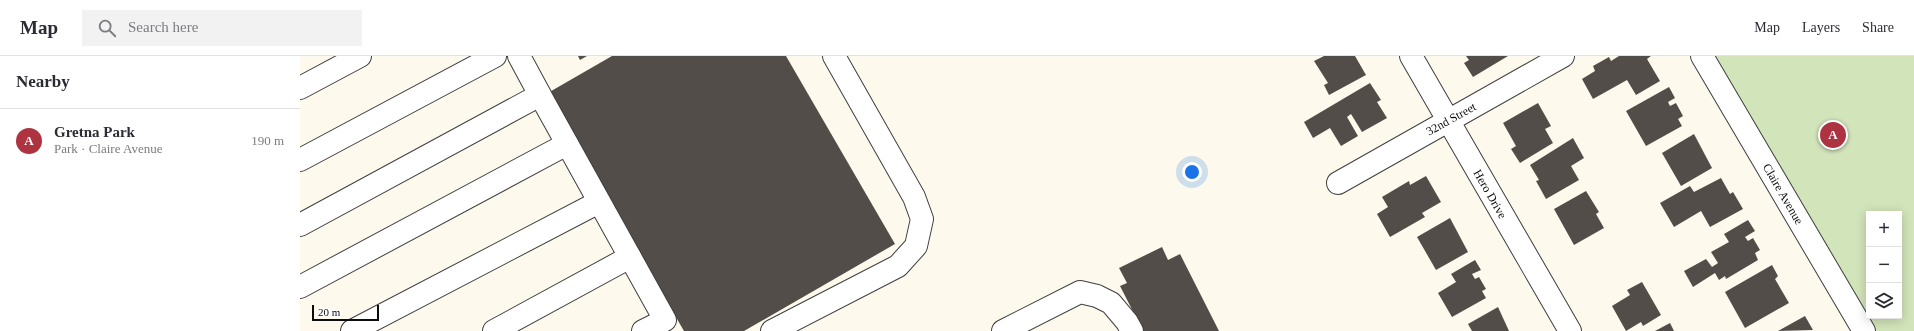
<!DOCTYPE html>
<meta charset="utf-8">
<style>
body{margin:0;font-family:Georgia,serif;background:#f2f2f3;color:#2b2b33}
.controls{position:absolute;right:12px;bottom:12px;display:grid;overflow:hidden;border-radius:0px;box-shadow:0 2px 10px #0003}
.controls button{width:36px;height:36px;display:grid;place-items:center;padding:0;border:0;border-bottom:1px solid #e1e1e2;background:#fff;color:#2b2b33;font:20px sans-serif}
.scale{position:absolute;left:12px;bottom:10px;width:67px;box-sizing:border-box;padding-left:4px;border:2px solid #0c0c0c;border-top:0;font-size:11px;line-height:14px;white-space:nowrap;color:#0c0c0c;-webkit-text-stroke:3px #fff;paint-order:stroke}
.you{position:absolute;left:892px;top:116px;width:14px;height:14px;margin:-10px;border:3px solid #fff;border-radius:50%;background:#1a73e8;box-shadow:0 0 0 6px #1a73e833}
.badge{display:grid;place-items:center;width:26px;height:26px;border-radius:50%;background:#ad3340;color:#fff;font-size:13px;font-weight:700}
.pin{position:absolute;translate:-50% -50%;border:2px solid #fff;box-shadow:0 1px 4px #0006}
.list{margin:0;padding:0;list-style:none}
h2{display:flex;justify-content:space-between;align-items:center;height:52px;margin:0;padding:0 16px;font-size:17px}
h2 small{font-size:13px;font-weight:400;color:#7c7c81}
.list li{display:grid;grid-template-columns:26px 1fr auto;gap:12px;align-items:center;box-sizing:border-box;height:64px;padding:0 16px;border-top:1px solid #e1e1e2}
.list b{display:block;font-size:15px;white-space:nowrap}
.list p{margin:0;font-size:13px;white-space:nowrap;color:#7c7c81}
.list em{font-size:13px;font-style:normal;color:#7c7c81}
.icon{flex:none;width:22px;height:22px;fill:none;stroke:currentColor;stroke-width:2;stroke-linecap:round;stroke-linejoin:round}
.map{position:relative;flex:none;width:1614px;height:275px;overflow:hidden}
header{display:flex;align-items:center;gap:24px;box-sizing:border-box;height:56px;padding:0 20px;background:#fff;border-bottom:1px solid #e1e1e2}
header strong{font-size:19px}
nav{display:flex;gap:22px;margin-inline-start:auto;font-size:14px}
.search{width:280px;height:36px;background:#f2f2f3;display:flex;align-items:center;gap:10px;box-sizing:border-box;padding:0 14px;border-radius:0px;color:#7c7c81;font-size:15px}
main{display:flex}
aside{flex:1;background:#fff}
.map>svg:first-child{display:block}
.green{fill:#d2e4ba;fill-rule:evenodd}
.building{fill:#534d4a}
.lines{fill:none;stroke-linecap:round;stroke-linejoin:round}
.minor-casing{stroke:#3f3f3f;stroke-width:24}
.minor{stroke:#fff;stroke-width:22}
.labels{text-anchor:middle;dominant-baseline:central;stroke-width:4;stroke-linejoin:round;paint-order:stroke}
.street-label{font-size:12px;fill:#0c0c0c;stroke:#fff}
</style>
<header>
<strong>Map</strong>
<div class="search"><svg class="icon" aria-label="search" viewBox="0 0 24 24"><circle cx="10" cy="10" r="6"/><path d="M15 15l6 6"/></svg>Search here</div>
<nav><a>Map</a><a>Layers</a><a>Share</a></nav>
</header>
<main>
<aside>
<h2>Nearby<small></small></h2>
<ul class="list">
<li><span class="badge">A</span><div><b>Gretna Park</b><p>Park · Claire Avenue</p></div><em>190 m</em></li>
</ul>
</aside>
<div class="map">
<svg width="1614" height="275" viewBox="0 0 1614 275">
<rect width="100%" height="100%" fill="#fdf9ed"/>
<path class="green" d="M1406 0H1614V275H1567ZM1569 158H1599V260H1569Z"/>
<g class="building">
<path d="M278 0H287L280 4Z"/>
<path d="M312 0H486L595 188 444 275H384L246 38Z"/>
<path d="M1024 0H1055L1066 19 1029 39 1024 29 1028 27 1014 5Z"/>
<path d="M1166 0H1208L1173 21 1164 7 1169 4Z"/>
<path d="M1319 0H1351L1347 3 1360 25 1336 39 1327 24 1293 43 1282 23 1295 15 1293 10 1309 1 1311 5Z"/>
<path d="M1070 27 1081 44 1077 46 1087 62 1062 76 1051 58 1047 61 1058 80 1041 90 1030 72 1013 82 1004 66Z"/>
<path d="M1369 31 1375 42 1368 46 1370 50 1376 47 1383 60 1378 63 1382 70 1346 90 1326 55Z"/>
<path d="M1238 47 1251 70 1245 73 1253 87 1220 107 1211 93 1216 90 1203 67Z"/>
<path d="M1394 78 1412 112 1381 130 1362 97Z"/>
<path d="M1273 82 1284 102 1271 110 1279 124 1246 143 1236 125 1239 124 1230 109Z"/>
<path d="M1126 120 1141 146 1122 157 1125 161 1090 181 1077 158 1088 151 1082 141 1109 125 1110 129Z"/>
<path d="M1421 122 1430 138 1433 136 1443 153 1410 171 1401 155 1374 171 1360 147 1390 130 1394 136Z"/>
<path d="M1286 135 1299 156 1296 158 1304 172 1274 189 1254 153Z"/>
<path d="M1150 162 1168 196 1136 214 1117 181Z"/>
<path d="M1448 164 1455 175 1445 181 1448 185 1453 182 1460 194 1455 197 1458 204 1426 223 1425 220 1419 224 1415 217 1393 231 1384 215 1406 203 1412 211 1418 207 1411 196 1429 186 1424 178Z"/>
<path d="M862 191 868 204 880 198 919 275H843L820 230 827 227 819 212Z"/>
<path d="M1175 204 1181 214 1172 218 1175 223 1179 221 1186 233 1182 235 1186 242 1152 261 1138 237 1156 226 1151 218Z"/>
<path d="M1472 209 1478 220 1475 223 1489 247 1445 272 1425 236Z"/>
<path d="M1342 226 1361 259 1343 270 1341 266 1326 275 1312 250 1330 239 1327 234Z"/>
<path d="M1198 251 1209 275H1172L1168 268Z"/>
<path d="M1505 260 1513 274 1478 275Z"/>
<path d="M1370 267 1374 275H1355Z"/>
</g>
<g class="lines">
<g class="minor-casing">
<g id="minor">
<path d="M1111 0 1270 275"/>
<path d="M1402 0 1564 275"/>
<path d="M0 32 60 0"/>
<path d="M240 39 365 264 343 275"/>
<path d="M0 104 195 0"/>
<path d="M1038 127 1263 0"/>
<path d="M0 169 240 39 219 0"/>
<path d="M0 231 267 88"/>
<path d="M52 275 299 146"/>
<path d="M194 275 330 201"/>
<path d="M472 275 598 210 616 190 622 163 614 141 534 0"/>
<path d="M703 275 780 236 797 240 811 247 827 266 832 275"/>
</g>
</g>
<use href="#minor" class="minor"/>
</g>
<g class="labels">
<g class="street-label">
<text transform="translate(1151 63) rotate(-29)">32nd Street</text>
<text transform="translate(1190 138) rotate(60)">Hero Drive</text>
<text transform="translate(1483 138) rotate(60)">Claire Avenue</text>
</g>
</g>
</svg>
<div class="controls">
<button>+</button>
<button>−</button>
<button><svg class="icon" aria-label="layers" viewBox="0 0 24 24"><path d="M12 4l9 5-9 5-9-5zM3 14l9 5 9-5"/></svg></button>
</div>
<div class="scale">20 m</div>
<div class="you"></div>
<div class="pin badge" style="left:1533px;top:79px">A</div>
</div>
</main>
